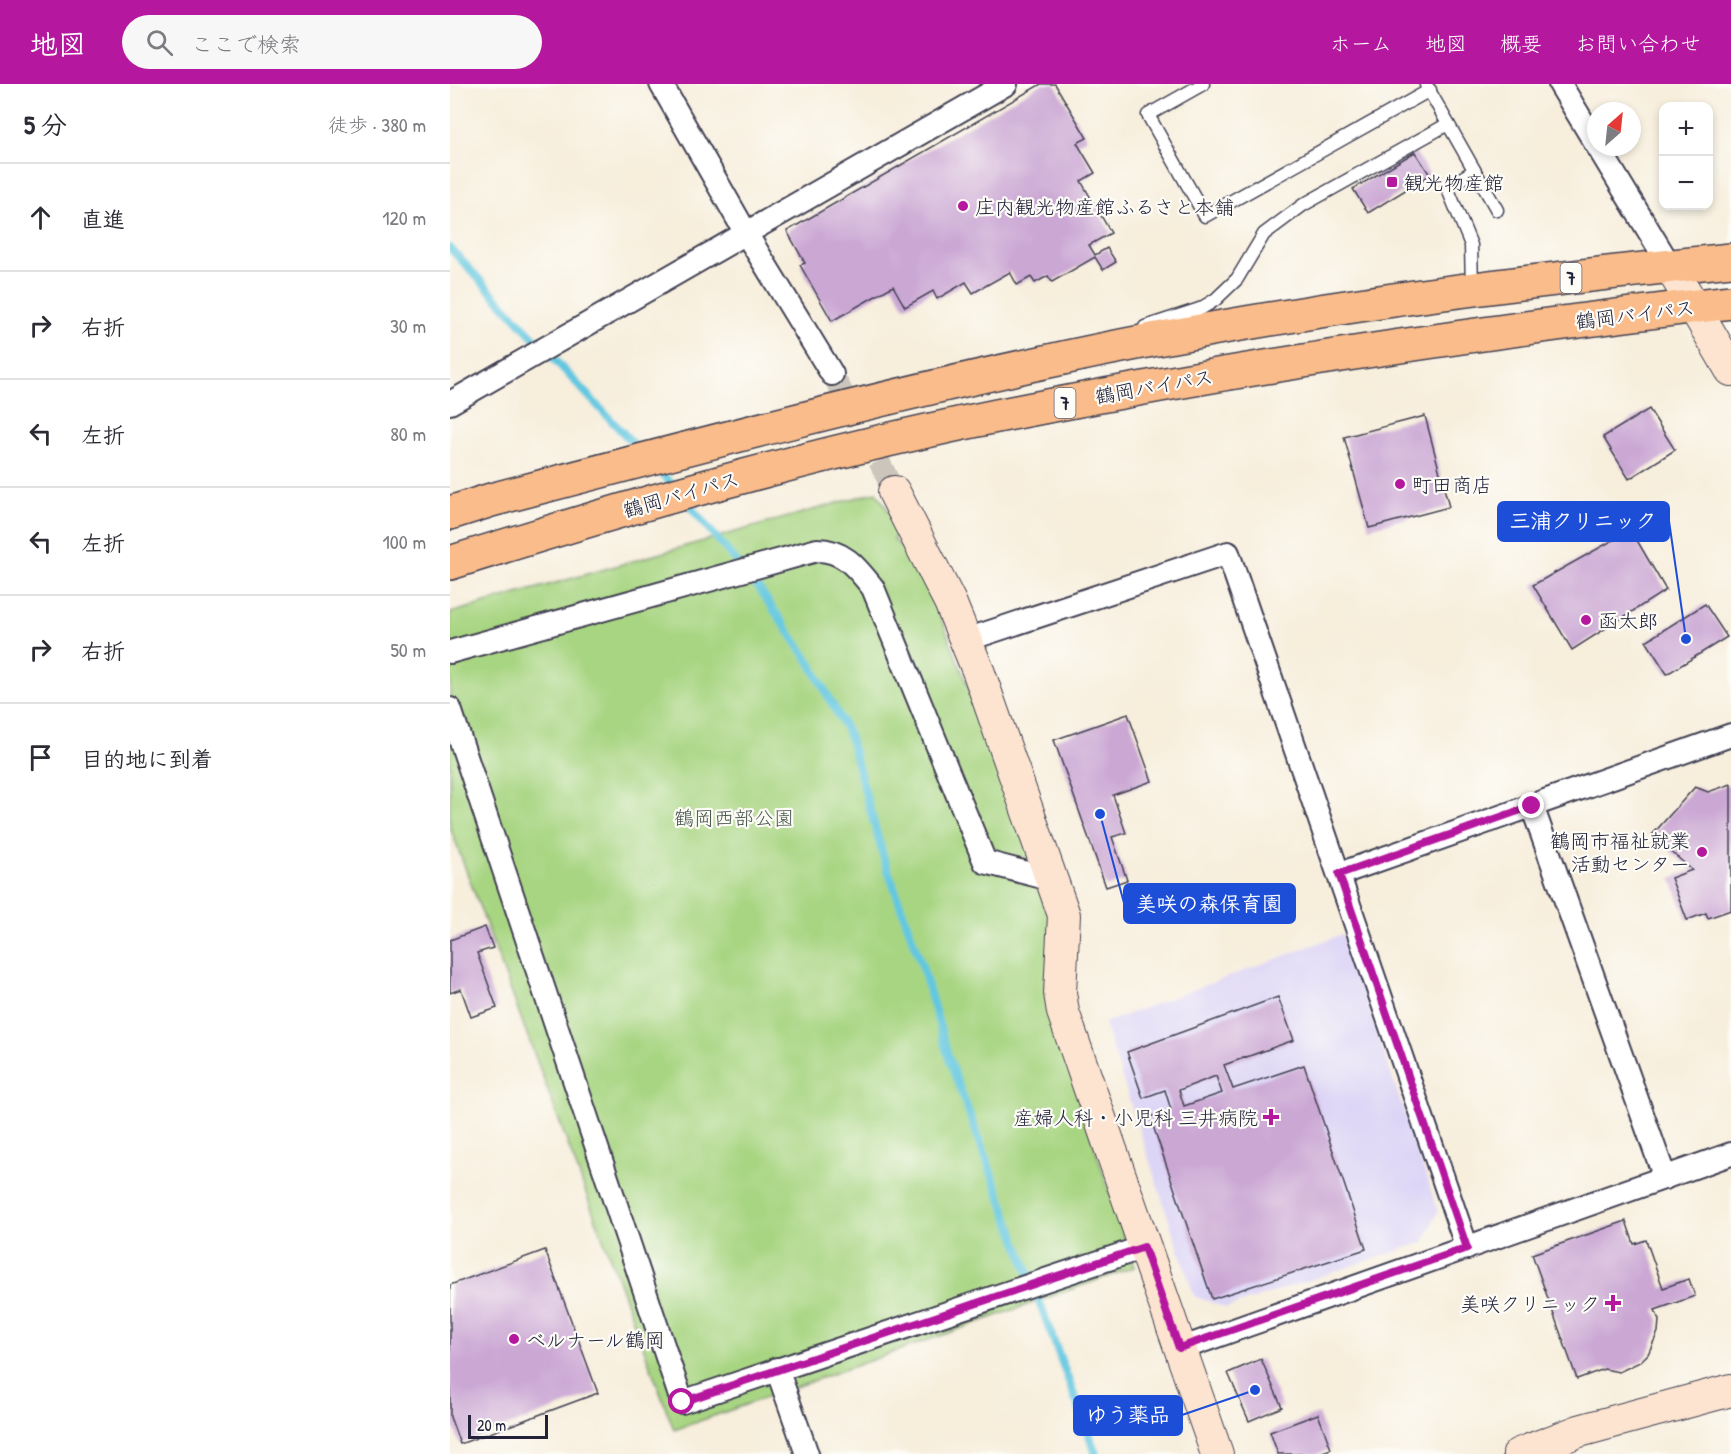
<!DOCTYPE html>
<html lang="ja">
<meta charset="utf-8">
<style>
body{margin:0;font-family:"Patrick Hand","Klee One",sans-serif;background:#f7f7f7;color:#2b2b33}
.controls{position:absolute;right:18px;top:18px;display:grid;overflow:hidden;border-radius:12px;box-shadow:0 3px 9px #0003}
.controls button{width:54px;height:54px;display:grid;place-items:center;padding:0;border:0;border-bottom:2px solid #e1e1e2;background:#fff;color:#2b2b33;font:30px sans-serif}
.compass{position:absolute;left:1137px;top:18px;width:54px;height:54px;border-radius:50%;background:#fff;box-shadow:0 3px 9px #0003;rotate:27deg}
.scale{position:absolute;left:18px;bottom:15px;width:80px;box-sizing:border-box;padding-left:6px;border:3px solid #22223b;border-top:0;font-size:16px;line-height:21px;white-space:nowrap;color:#22223b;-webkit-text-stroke:4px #fdfcf7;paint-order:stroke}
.stop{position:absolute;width:18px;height:18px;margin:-14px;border:4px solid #b5179e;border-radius:50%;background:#fff}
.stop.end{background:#b5179e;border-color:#fff;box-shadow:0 2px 6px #0008}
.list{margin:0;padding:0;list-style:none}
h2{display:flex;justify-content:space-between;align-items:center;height:78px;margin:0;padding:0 24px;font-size:26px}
h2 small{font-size:20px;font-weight:400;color:#7c7c81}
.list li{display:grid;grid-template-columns:39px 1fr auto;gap:18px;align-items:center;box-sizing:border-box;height:108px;padding:0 24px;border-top:2px solid #e1e1e2}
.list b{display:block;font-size:22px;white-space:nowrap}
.list em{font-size:20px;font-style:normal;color:#7c7c81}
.icon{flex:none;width:33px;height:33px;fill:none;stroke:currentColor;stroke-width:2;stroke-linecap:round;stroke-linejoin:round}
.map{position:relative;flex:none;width:1281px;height:1370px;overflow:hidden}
header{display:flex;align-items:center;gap:36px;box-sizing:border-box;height:84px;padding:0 30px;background:#b5179e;color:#fff}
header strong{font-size:28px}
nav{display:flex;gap:33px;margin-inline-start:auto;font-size:21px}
.search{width:420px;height:54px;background:#f7f7f7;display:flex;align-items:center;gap:15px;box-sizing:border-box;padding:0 21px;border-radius:33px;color:#7c7c81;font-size:22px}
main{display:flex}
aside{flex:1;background:#fff}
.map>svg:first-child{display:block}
.built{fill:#ddd5f6}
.green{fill:#a8d582;stroke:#657c5e;stroke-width:1.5}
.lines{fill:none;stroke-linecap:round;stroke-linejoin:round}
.stream{stroke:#62c7e0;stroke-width:8}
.building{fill:#cba7d4;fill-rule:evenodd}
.street-tunnel{stroke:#ccc5bc;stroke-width:22;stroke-dasharray:22 11;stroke-linecap:butt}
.lane-casing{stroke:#424153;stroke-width:15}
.street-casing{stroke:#424153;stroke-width:26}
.secondary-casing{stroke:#424153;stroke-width:34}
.highway-casing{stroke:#424153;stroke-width:36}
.lane{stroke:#fff;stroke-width:12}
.street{stroke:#fff;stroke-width:22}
.secondary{stroke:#fde4d0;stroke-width:32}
.highway{stroke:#f9bc8a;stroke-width:33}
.route{stroke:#b5179e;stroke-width:8}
.poi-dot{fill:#b5179e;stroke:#fdfcf7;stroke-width:2}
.labels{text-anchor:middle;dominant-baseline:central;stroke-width:4.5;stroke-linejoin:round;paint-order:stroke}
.shield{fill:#fdfcf7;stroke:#646373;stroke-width:1.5}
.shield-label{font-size:18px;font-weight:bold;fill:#22223b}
.poi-label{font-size:20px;fill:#22223b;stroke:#fdfcf7;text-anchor:start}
.street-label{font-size:20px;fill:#22223b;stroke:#fdfcf7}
.park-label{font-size:20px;fill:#4a5850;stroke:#fdfcf7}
.leader{fill:none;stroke:#1d4ed8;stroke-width:2}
.callout-dot{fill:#1d4ed8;stroke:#fdfcf7;stroke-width:2}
.callout{fill:#1d4ed8;stroke:#1d4ed8;stroke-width:2}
.callout-label{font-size:21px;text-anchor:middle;font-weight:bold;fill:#fff}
</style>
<header>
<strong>地図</strong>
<div class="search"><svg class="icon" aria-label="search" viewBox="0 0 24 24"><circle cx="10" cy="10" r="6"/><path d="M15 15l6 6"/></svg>ここで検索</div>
<nav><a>ホーム</a><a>地図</a><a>概要</a><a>お問い合わせ</a></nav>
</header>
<main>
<aside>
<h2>5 分<small>徒歩 · 380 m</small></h2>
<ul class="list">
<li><svg class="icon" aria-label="ahead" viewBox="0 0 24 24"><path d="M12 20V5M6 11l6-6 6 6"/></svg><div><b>直進</b></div><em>120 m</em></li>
<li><svg class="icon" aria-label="right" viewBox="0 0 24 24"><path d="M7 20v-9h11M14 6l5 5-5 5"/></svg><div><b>右折</b></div><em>30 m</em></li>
<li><svg class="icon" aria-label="left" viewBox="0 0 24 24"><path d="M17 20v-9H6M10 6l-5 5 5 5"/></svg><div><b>左折</b></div><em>80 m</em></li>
<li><svg class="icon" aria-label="left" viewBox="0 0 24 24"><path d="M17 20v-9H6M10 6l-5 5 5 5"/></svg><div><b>左折</b></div><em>100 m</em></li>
<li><svg class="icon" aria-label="right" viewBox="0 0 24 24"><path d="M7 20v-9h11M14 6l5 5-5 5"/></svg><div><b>右折</b></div><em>50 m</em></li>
<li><svg class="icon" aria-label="arrive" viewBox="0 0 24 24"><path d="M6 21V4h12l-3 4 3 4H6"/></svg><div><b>目的地に到着</b></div></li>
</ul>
</aside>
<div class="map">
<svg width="1281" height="1370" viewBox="0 0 1281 1370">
<rect width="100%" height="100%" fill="#fdfcf7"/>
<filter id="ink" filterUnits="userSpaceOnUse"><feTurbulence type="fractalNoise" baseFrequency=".0167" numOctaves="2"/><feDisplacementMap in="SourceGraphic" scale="12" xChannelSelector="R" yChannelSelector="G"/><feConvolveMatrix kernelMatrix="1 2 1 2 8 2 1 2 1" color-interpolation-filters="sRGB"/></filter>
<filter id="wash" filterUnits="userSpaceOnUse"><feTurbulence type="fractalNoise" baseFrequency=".008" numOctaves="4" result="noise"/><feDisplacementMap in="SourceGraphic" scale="24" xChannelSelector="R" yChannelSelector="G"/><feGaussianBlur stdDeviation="1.35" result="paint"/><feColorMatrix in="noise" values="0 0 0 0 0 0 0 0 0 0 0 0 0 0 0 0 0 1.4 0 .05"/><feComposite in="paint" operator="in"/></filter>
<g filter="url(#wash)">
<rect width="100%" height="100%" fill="#f7eedc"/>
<path class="built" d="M893 850 988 1127 974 1158 776 1224 744 1212 654 939Z"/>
<path class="green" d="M426 408 452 447 443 455 471 482 601 816V929L684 1183 224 1346 0 743V529Z"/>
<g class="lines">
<g class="stream">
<path d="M0 164 191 368"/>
<path d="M204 381 224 403"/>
<path d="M234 415 310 506 359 577 399 651 434 775 472 882 500 978 646 1370"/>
</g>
</g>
<g id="blocks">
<g class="building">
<path d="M591 0H605L637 54 627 59 645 89 631 97 661 149 639 161 645 171 657 164 666 178 653 186 645 173 602 198 598 192 585 199 581 193 567 201 560 188 523 209 516 198 487 215 483 207 455 223 443 202 382 237 350 181 355 179 337 147Z"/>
<path d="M965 68 980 91 918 129 903 105Z"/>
<path d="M1199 325 1225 366 1179 395 1153 353Z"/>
<path d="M975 332 999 423 919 444 894 353Z"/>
<path d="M1181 446 1216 506 1122 566 1083 501Z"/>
<path d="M1255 520 1277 553 1217 590 1196 557Z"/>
<path d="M678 630 702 697 663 711 676 749 662 753 677 796 656 803 604 656Z"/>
<path d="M1281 700V826L1258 834 1256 829 1237 836 1221 794 1242 786 1202 751 1245 703 1258 708Z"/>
<path d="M35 843 43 864 27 869 47 924 21 933 11 905 0 909V856Z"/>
<path d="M828 913 844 956 774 981 783 1005 854 981 916 1165 762 1215 700 1033 721 1026 715 1006 693 1014 677 968ZM766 992 772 1009 734 1022 729 1006Z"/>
<path d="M1176 1137 1184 1160 1196 1156 1213 1204 1239 1195 1245 1212 1205 1226 1209 1236 1208 1248 1198 1270 1190 1278 1169 1288 1154 1285 1127 1295 1082 1170Z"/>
<path d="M95 1166 148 1309 10 1360 0 1333V1201Z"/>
<path d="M811 1275 832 1323 799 1337 778 1289Z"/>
<path d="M868 1330 881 1365 867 1370H828L820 1348Z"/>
</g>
</g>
</g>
<g filter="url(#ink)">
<use href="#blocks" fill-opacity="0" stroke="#424153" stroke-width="1.5"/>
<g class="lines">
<path class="street-tunnel" d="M382 290 415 348 444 408"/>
<g class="lane-casing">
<g id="lane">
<path d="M753 0 698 31 755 132 980 6"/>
<path d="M976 1 1047 126"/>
<path d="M1022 203 1021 161 997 103 1024 87"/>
<path d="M695 243 750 225 765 216 787 195 814 150 853 121 998 40"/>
</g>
</g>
<g class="street-casing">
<g id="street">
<path d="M211 0 297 151 382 290"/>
<path d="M1110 0 1146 60"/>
<path d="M1148 63 1220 182"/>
<path d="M0 319 556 0"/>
<path d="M516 556 778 469 1017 1164"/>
<path d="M0 568 367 466C394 466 407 484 423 504L535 778 600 795"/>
<path d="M0 625 232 1318 694 1163"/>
<path d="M1082 722 1215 1094"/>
<path d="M889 790 1281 651"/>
<path d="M730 1265 1281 1070"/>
<path d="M327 1285 357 1370"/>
</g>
</g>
<g class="secondary-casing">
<g id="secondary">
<path d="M1220 182 1281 286"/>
<path d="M444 408 500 518 529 589 614 831 610 909 613 928 767 1370"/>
<path d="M1069 1370 1129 1347 1281 1306"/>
</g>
</g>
<g class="highway-casing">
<g id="highway">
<path d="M0 429 41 416C223 368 406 319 590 279 817 229 1050 199 1281 176"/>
<path d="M0 479C196 417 396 360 598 322 824 278 1052 245 1281 218"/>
</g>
</g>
<use href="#lane" class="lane"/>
<use href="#street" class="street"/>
<use href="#secondary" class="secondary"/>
<use href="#highway" class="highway"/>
</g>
</g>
<g class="lines" filter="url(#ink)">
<path class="route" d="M232 1318 694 1163 729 1264 1017 1164 889 790 1082 722"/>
</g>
<g class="poi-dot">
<rect x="936" y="92" width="12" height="12" rx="3"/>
<circle cx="513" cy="122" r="6"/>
<circle cx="950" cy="400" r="6"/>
<circle cx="1136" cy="536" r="6"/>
<circle cx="1252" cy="768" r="6"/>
<path d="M818 1024h6v6h6v6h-6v6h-6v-6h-6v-6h6z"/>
<path d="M1160 1210h6v6h6v6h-6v6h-6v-6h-6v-6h6z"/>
<circle cx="64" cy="1255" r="6"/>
</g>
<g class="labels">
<g class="shield">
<rect x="1110.5" y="179" width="21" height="30" rx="4.5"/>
<rect x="604.5" y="304" width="21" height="30" rx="4.5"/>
</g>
<g class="shield-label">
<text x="1121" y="194">7</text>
<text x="615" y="319">7</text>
</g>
<g class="poi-label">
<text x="954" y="98">観光物産館</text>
<text x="525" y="122">庄内観光物産館ふるさと本舗</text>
<text x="962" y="400">町田商店</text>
<text x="1148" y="536">函太郎</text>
<text x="1240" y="756" text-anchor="end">鶴岡市福祉就業<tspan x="1240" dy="23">活動センター</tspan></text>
<text x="808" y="1033" text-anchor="end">産婦人科・小児科 三井病院</text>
<text x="1150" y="1219" text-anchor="end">美咲クリニック</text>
<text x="76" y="1255">ベルナール鶴岡</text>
</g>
<g class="street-label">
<text transform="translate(1185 230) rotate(-7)">鶴岡バイパス</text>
<text transform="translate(704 302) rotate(-10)">鶴岡バイパス</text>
<text transform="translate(231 410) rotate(-16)">鶴岡バイパス</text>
</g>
<g class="park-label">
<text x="284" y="733">鶴岡西部公園</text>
</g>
</g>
<path class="leader" d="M1236 555L1219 437M650 730L674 819M805 1306L732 1331"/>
<g class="callout-dot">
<circle cx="1236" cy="555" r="6"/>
<circle cx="650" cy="730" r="6"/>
<circle cx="805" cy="1306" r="6"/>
</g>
<g class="callout">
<rect x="1048" y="418" width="171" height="39" rx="6"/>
<rect x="674" y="800" width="171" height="39" rx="6"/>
<rect x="624" y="1312" width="108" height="39" rx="6"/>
</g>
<g class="callout-label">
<text x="1133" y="444">三浦クリニック</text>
<text x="759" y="827">美咲の森保育園</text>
<text x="678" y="1338">ゆう薬品</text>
</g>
</svg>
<div class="controls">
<button>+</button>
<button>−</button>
</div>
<svg class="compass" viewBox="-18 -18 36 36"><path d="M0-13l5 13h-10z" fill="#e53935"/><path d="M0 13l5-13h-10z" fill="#7c7c81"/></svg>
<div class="scale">20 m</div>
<div class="stop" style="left:232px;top:1318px"></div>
<div class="stop end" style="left:1082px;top:722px"></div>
</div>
</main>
